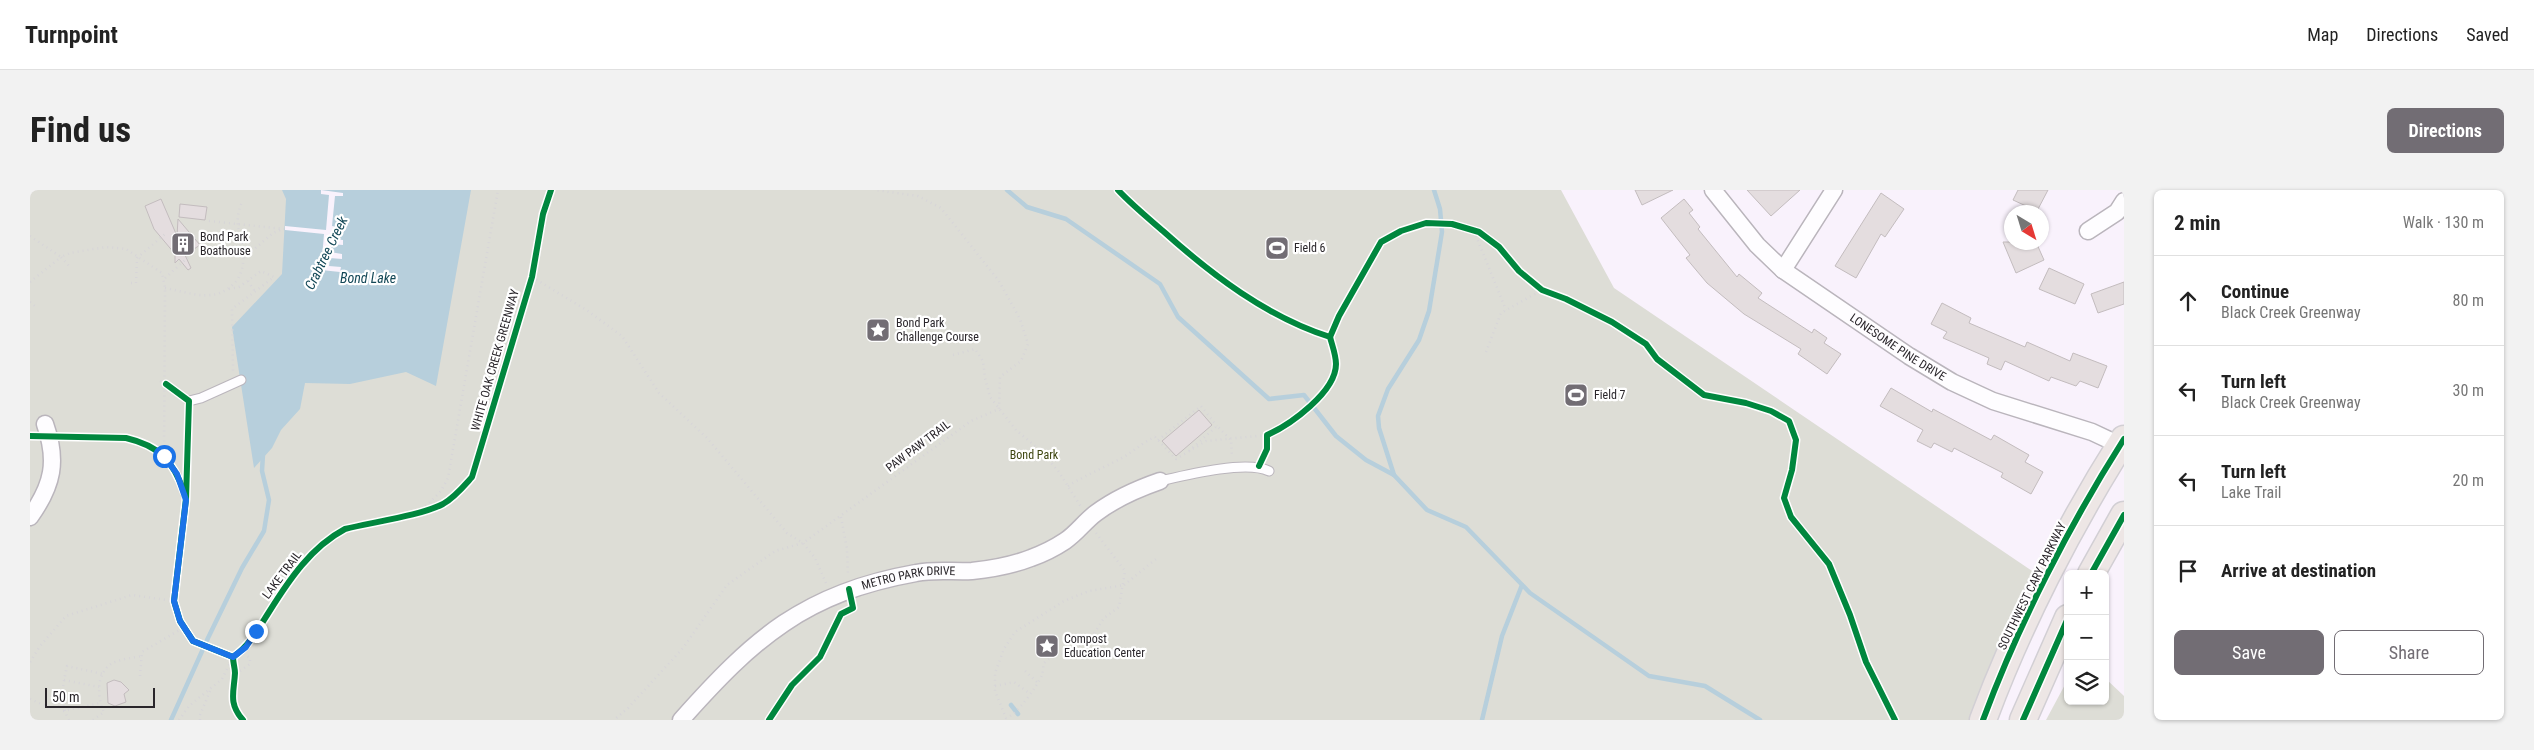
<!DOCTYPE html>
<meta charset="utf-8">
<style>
body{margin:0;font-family:"Roboto Condensed",sans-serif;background:#f2f2f2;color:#222}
.controls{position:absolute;right:15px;bottom:15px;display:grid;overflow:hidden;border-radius:8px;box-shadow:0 1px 4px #0004}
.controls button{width:45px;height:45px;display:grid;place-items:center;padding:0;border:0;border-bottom:1px solid #e0e0e0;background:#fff;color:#222;font:25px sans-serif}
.compass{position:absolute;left:1974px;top:15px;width:45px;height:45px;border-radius:50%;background:#fff;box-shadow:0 1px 4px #0004;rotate:142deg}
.scale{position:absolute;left:15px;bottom:12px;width:110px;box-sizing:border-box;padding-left:5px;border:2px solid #2a262b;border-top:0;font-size:14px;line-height:18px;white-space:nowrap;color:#2a262b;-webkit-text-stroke:4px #fff;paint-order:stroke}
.stop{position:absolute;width:15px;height:15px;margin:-11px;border:4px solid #1a73e8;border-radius:50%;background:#fff}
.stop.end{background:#1a73e8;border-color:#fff;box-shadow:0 1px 5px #0008}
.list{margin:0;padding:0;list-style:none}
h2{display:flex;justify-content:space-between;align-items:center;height:65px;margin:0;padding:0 20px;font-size:21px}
h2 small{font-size:16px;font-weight:400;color:#767676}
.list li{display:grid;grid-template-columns:32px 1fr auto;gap:15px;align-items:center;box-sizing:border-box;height:90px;padding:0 20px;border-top:1px solid #e0e0e0}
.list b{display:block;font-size:19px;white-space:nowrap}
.list p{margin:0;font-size:16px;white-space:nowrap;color:#767676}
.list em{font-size:16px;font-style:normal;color:#767676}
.actions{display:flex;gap:10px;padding:15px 20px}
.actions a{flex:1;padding:11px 0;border:1px solid #726d74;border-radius:8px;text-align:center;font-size:18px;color:#726d74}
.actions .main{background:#726d74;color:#fff}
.icon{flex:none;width:28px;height:28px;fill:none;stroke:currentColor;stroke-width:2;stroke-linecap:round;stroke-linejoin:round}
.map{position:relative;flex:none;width:2094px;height:530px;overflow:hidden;border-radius:8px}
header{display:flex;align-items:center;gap:30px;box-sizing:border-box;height:70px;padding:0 25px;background:#fff;border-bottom:1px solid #e0e0e0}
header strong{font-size:24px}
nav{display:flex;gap:28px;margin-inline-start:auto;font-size:18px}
.intro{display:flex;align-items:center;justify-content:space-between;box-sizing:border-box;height:120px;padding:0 30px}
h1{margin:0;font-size:35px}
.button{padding:12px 22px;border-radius:8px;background:#726d74;color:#fff;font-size:18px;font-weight:700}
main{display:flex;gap:30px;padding:0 30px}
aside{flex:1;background:#fff;border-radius:8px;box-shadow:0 1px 4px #0004}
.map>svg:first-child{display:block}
.green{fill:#ddddd6}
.water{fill:#b7cfdc}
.pier{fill:#f9f2fc}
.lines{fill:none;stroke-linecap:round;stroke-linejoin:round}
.stream{stroke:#b7cfdc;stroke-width:4.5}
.building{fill:#e4dddf;stroke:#c3bcbe}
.lane-casing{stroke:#bab5bc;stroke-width:11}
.street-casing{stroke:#bab5bc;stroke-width:19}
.primary-casing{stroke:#d2cfd4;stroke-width:29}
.path{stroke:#d7d5d8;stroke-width:2.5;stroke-dasharray:1 4;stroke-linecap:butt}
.lane{stroke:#fefdff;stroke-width:9}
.street{stroke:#fefdff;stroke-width:16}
.primary{stroke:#ede6e5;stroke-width:26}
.cycleway-casing{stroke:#fff;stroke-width:9}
.cycleway{stroke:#00873e;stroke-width:6}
.route{stroke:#1a73e8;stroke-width:6}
.labels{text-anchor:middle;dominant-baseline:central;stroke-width:4.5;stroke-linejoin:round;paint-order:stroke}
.poi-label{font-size:12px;fill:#2a262b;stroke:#fff;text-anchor:start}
.street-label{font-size:12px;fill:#2a262b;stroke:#fff}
.park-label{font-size:12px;fill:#3d450f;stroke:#fff}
.water-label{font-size:14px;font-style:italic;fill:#124756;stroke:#fff}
</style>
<header>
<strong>Turnpoint</strong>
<nav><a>Map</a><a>Directions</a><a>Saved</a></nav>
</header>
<div class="intro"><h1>Find us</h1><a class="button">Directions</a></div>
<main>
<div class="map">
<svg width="2094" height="530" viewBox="0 0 2094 530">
<rect width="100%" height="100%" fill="#f9f2fc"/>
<g class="green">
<path d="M0 0H1531L1584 98 2008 385 1949 530H0Z"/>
<path d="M2075 488 2094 506V530H2016L2038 489V511H2075Z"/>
</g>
<path class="water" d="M252 0H441L406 196 376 182 320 194 275 193 270 219 251 240 242 258 224 278 202 137 252 84 256 9Z"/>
<path class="pier" d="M291 0 313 3V6H305L302 36 314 38V42L303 41 302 49 313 50V55L301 54 300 62 312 64V69L300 68 299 76 311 77 310 82 291 80 294 44 255 40V36L296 40 299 5 291 4Z"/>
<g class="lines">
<g class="stream">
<path d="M977 0 997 17 1036 29 1130 94 1148 127 1239 209 1274 205 1306 246 1336 270 1364 285 1397 320 1436 337 1500 403 1619 486 1675 496 1730 530"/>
<path d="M1364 285 1349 238 1348 226 1358 199 1389 150 1399 121 1412 42 1410 19 1404 0"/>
<path d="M981 515 988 524"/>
<path d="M141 530 178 448 212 378 234 341 239 310 232 281 233 264"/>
<path d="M1452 530 1472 446 1492 395"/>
</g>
</g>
<g class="building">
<path d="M1605 0H1643L1612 15Z"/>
<path d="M1717 0H1770L1741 26Z"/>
<path d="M1988 0H2018L2007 21 1983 10Z"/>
<path d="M1851 3 1874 19 1855 47 1851 44 1826 88 1805 76Z"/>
<path d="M131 9 147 46 148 29 170 55 155 65 161 78 158 80 149 69 145 73V64L124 39 115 16Z"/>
<path d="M1654 9 1663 20 1659 23 1670 37 1668 39 1707 87 1709 84 1732 103 1728 108 1782 143 1784 139 1797 148 1794 153 1811 164 1797 184 1768 164 1771 159 1714 124 1677 93 1656 68 1660 65 1631 28Z"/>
<path d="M150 14 177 17 175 30 149 27Z"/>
<path d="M1973 52H2006L2014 70 1986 83Z"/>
<path d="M2019 78 2054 94 2045 114 2009 99Z"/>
<path d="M2094 92V114L2068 123 2061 104Z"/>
<path d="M1912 113 1941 128 1939 133 1995 157 1997 152 2040 171 2043 163 2077 176 2068 198 2050 191 2046 196 2021 187 2019 191 1975 171 1971 180 1957 174 1959 168 1913 148 1917 142 1901 134Z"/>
<path d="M1861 198 1902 222 1903 219 1961 250 1964 245 1999 265 1995 272 2013 282 2001 304 1971 287 1973 283 1924 258 1922 262 1904 253 1901 258 1887 251 1893 240 1850 216Z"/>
<path d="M1169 220 1182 235 1146 266 1132 251Z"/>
<path d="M84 490 91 492 99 500 94 504 96 512 85 516 78 513 77 493Z"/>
</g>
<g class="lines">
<g class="lane-casing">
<g id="lane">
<path d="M159 211 171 208 211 190"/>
<path d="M1130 291C1156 285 1216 270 1239 281"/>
</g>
</g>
<g class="street-casing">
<g id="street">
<path id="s1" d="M1683 0 1727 55 1753 80 1879 166 1922 192 1963 211 2062 242 2094 257"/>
<path d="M2058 41 2087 22 2094 11"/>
<path d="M1753 80 1804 0"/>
<path d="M0 327C23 295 28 271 15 234"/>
<path id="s2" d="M651 530C724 448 774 403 886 383 905 379 923 382 942 381 962 379 983 375 1001 368 1012 364 1026 357 1035 351 1047 343 1055 331 1066 323 1086 308 1107 299 1130 291"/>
</g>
</g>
<g class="primary-casing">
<g id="primary">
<path d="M2061 384 2094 325"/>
<path d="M1953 530C1988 435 2040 334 2094 249"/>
<path d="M1993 530 2038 428"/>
</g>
</g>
<g class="path">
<path d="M179 31 254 39"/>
<path d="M1444 41 1476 120"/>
<path d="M0 46 31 67 40 63 76 57 96 59 132 83 135 98 134 266"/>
<path d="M214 68 243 43 253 39"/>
<path d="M502 87 558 121 592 146 629 203 677 248 757 343 773 353 745 361 697 395 653 458 598 518 584 530"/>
<path d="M135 88 164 62"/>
<path d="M218 91 225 101"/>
<path d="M0 92 31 67 40 77"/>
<path d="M101 93H106L107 68 135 44"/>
<path d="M135 98C162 103 187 115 207 90 213 81 214 71 213 60 210 38 203 35 212 12"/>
<path d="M199 99 209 97 231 81 244 87 202 119 203 181"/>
<path d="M0 112 5 116"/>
<path d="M1456 162 1471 123 1512 100"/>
<path d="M923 165 945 159 953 171 955 188 960 207 986 240 1011 261 1029 282 1051 317"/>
<path d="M130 191 136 194"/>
<path d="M1128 250 1171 216 1187 236"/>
<path d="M1159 261 1187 236 1201 250 1202 267"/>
<path d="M1038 296C1054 286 1071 279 1088 270 1101 264 1111 253 1125 247L1146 269 1176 251 1237 245"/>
<path d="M392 320 411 301 418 288 468 0"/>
<path d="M811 327 817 359 818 385"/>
<path d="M1066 343 1095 381 1089 417 1074 428 1063 445 1041 463 1024 465 1014 473C1013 477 1013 482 1012 485 1008 495 986 526 976 528L965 501V483L974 459 985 442 1034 411 1059 401 1094 395"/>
<path d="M796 393 785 368 773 353 941 231 969 219 970 187 991 171 998 154 990 129 969 91 911 18 888 6 845 0"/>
<path d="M1094 395 1126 369"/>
<path d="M0 472 10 456 36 426 102 405 144 411"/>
<path d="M203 474 210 481 220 474V468L211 461"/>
<path d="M995 481 1007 492"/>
<path d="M110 486 112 462 153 438"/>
<path d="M34 490 69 497"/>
<path d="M965 496 984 492 999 503"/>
<path d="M0 509 18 517 33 516"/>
<path d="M33 521 70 513"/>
<path d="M39 530C29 513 33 494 37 476L73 484"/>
<path d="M63 530 74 522C67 508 66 484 81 474 89 469 103 468 112 466"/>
<path d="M149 530 159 516 192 489 203 467"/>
<path d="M170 530V525L180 501"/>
</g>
<use href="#lane" class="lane"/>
<use href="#street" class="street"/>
<use href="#primary" class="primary"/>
<g class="cycleway-casing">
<g id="cycleway">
<path d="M1088 0C1102 15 1118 28 1133 41 1182 85 1237 127 1300 147 1302 155 1306 165 1306 174 1306 202 1260 235 1237 245V259L1229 276"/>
<path d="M1300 147 1309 126 1351 52 1371 41 1396 33 1422 34 1449 42 1469 57 1489 81 1512 100 1536 109 1582 132 1616 154 1627 169 1674 205 1716 213 1741 221 1759 231 1766 250 1762 280 1754 308 1761 327 1799 374 1820 425 1836 472 1865 530"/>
<path d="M136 194 159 211 156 309 144 411 150 431 163 451 203 467"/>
<path d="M0 246 96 248C130 256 143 271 154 302"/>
<path d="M2061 384 2094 325"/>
<path d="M203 467C220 455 228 439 239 422 259 390 281 357 315 339 342 332 390 326 413 314 425 307 433 297 442 287L502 87 513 24 521 0"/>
<path d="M203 467C203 473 205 478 205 483 204 502 198 513 213 530"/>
<path d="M739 530 762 495 790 467 811 424 823 418 819 399"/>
<path d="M1953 530C1988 435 2040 334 2094 249"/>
<path d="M1993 530 2038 428"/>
</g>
</g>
<use href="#cycleway" class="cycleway"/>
</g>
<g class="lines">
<path class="route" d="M134 266 147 284 156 310 144 411 150 431 163 451 203 467 216 457 226 441"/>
</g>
<defs>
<g id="building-square" transform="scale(1.25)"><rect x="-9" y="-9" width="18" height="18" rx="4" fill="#726d74" stroke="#fff"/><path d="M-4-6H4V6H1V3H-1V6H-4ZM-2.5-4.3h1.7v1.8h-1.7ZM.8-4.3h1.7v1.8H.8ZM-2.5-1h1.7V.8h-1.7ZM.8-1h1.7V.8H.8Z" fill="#fff"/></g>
<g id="stadium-square" transform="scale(1.25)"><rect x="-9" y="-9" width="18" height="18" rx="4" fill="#726d74" stroke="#fff"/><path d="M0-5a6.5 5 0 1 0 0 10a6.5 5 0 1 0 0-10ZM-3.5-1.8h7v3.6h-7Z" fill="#fff"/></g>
<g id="sight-square" transform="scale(1.25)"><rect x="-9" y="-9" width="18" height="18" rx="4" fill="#726d74" stroke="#fff"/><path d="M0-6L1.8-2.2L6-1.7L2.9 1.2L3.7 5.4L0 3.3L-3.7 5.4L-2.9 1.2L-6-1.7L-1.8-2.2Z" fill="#fff"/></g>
</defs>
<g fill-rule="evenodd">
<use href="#building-square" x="153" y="54"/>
<use href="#stadium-square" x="1247" y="58"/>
<use href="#sight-square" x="848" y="140"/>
<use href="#stadium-square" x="1546" y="205"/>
<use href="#sight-square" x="1017" y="456"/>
</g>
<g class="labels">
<g class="poi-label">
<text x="170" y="47">Bond Park<tspan x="170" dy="14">Boathouse</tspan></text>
<text x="1264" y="58">Field 6</text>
<text x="866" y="133">Bond Park<tspan x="866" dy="14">Challenge Course</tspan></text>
<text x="1564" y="205">Field 7</text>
<text x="1034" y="449">Compost<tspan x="1034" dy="14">Education Center</tspan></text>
</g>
<g class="street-label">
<text stroke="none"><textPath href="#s1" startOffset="245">LONESOME PINE DRIVE</textPath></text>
<text transform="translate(465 170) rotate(-74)">WHITE OAK CREEK GREENWAY</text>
<text transform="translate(888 256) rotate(-37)">PAW PAW TRAIL</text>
<text transform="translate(252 385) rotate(-53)">LAKE TRAIL</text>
<text stroke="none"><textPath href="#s2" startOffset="276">METRO PARK DRIVE</textPath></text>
<text transform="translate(2002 396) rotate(-64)">SOUTHWEST CARY PARKWAY</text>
</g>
<g class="park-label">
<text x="1004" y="265">Bond Park</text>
</g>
<g class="water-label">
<text transform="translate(296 63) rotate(-64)">Crabtree Creek</text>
<text x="338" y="88">Bond Lake</text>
</g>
</g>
</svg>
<div class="controls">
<button>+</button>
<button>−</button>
<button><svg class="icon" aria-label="layers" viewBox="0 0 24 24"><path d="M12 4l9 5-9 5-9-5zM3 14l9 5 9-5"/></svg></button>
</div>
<svg class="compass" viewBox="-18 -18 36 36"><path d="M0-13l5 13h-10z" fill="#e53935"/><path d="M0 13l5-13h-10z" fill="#767676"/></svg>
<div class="scale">50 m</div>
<div class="stop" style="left:134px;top:266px"></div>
<div class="stop end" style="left:226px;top:441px"></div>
</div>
<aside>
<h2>2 min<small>Walk · 130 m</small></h2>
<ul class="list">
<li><svg class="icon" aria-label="ahead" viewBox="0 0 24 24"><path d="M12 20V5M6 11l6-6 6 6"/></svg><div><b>Continue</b><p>Black Creek Greenway</p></div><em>80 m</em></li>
<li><svg class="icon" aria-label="left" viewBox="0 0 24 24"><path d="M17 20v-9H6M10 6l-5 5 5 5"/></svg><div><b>Turn left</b><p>Black Creek Greenway</p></div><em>30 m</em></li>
<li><svg class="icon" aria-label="left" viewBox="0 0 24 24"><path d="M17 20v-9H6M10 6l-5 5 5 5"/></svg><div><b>Turn left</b><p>Lake Trail</p></div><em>20 m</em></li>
<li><svg class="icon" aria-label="arrive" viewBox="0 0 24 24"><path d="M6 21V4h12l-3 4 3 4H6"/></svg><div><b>Arrive at destination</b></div></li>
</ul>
<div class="actions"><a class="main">Save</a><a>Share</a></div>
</aside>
</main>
